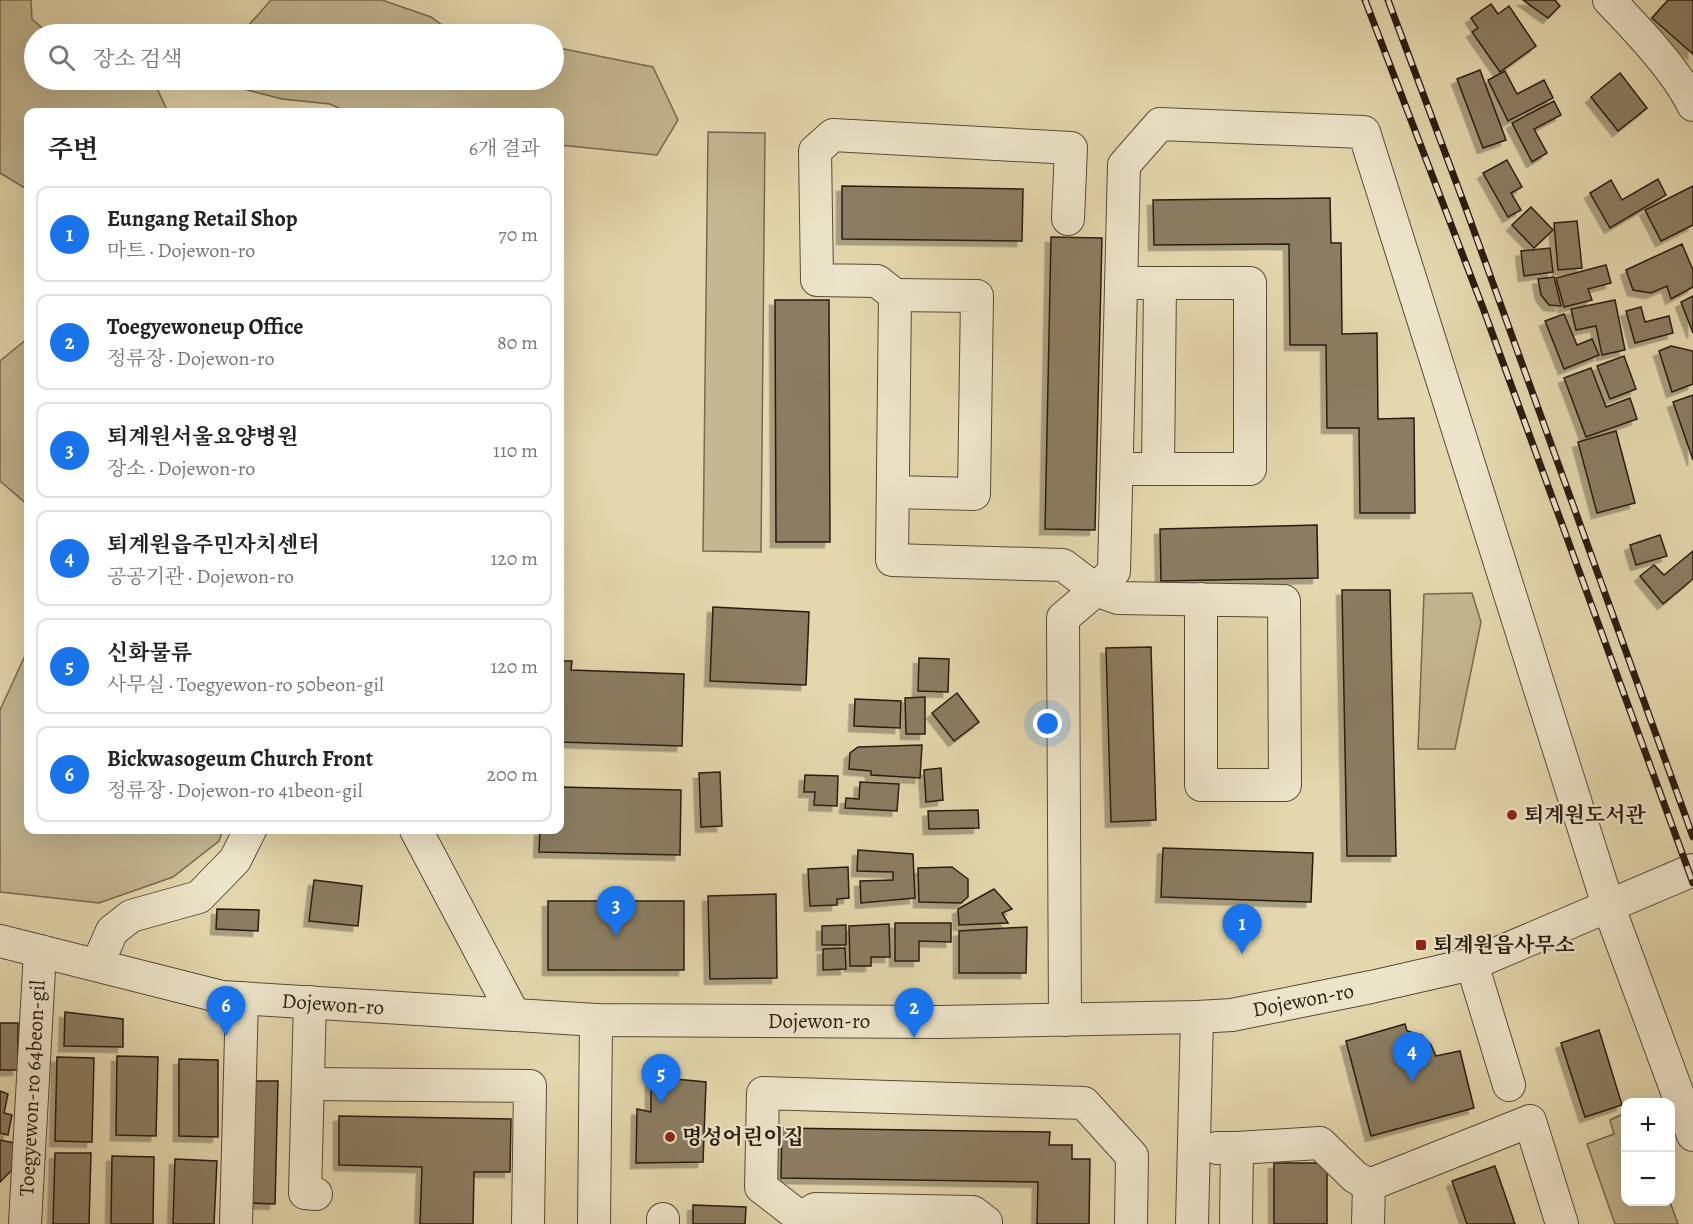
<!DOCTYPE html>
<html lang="ko">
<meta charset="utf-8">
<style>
body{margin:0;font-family:Alegreya,"Noto Serif KR",serif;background:#f6f6f6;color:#222}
.controls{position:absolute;right:18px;bottom:18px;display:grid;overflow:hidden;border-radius:12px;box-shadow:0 6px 24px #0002}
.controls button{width:54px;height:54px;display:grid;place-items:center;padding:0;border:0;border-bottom:2px solid #e0e0e0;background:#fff;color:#222;font:30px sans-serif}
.you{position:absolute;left:1048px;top:724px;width:21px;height:21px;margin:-15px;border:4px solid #fff;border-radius:50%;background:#1a73e8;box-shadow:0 0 0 9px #1a73e833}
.badge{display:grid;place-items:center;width:39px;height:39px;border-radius:50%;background:#1a73e8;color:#fff;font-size:20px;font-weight:700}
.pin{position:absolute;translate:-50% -50px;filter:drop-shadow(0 2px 3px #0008)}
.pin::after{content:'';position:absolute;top:32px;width:21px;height:18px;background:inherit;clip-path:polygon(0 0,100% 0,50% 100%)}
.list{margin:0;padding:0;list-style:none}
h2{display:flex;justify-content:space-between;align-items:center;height:78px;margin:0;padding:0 24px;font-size:26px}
h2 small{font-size:20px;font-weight:400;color:#767676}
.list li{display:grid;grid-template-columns:39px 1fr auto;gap:18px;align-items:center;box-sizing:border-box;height:96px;margin:0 12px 12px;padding:0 12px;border:2px solid #e0e0e0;border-radius:12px}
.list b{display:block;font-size:22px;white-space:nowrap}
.list p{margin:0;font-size:20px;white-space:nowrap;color:#767676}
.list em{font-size:20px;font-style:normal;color:#767676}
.icon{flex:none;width:33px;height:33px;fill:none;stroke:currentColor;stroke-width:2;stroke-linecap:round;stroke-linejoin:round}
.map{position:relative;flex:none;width:1693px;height:1224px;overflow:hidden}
.search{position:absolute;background:#fff;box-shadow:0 6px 24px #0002;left:24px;top:24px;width:540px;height:66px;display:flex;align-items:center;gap:15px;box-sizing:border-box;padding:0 21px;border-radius:33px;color:#767676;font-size:22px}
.panel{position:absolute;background:#fff;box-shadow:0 6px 24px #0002;left:24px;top:108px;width:540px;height:726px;border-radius:12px}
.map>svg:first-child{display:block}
.green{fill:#c4b792;stroke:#776952;stroke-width:1.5}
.building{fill:#8b7d62;stroke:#2a1b11;stroke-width:1.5;filter:url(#shadow)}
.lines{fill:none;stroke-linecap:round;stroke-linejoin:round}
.minor-casing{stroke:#584a38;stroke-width:34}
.minor{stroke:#ede5ca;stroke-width:32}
.rail-casing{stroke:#2a1b11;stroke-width:7}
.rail{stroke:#ede5ca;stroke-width:4.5;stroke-dasharray:14;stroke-linecap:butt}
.poi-dot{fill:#8f2418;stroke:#ede5ca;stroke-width:2}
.labels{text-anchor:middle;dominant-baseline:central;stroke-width:4.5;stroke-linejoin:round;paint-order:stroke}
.poi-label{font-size:21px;font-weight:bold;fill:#2a1b11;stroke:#ede5ca;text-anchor:start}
.street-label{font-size:21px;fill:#2a1b11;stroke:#ede5ca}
</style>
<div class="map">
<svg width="1693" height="1224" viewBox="0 0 1693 1224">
<defs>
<filter id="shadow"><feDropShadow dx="-5.5" dy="5.5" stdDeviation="0" flood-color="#0004"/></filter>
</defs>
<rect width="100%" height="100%" fill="#e4d7ad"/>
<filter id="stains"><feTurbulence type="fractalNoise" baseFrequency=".00333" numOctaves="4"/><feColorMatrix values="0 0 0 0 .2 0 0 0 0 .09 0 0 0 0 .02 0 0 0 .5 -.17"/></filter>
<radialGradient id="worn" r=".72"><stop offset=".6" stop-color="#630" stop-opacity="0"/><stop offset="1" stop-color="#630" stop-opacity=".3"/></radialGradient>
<g class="green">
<path d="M0 0H31L32 19 49 34H34V80H153L168 112H28V190L0 173Z"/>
<path d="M271 0H382L431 17 454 34H241Z"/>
<path d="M554 47 653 67 678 120 657 155 560 145V112H347L330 104 282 99 240 88 236 80H554Z"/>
<path d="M708 132 765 133 761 552 703 551Z"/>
<path d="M28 338V505L0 481V361Z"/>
<path d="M1472 593 1481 622 1455 749H1418L1424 594Z"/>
<path d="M28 649V830H223L219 841 173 877 99 903 0 892V710Z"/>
<path d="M1625 1113 1626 1202H1670L1678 1224H1615L1587 1144 1614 1134 1610 1120Z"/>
</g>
<g class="building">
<path d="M1523 0H1555L1560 6 1548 18Z"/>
<path d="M1668 0H1693V54L1652 18Z"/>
<path d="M1491 4 1498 14 1509 6 1536 46 1500 72 1472 32 1478 28 1471 18Z"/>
<path d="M1480 70 1506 140 1483 148 1457 79Z"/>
<path d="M1505 71 1517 94 1544 80 1553 98 1508 121 1488 80Z"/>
<path d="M1620 73 1647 108 1618 131 1591 97Z"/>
<path d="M1554 101 1561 115 1534 129 1547 153 1532 162 1512 123Z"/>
<path d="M1507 160 1522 187 1511 193 1521 210 1508 217 1483 173Z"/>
<path d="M1658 179 1666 195 1610 228 1590 193 1611 180 1622 200Z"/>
<path d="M842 186 1023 189 1022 241 842 239Z"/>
<path d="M1693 186V225L1661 241 1645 210Z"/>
<path d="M1330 198 1331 243H1341L1342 334 1377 333 1378 419 1414 418 1415 513H1360L1359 428H1327L1326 345H1290L1289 244 1154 245 1153 200Z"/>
<path d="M1531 207 1553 230 1534 248 1512 225Z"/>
<path d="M1577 221 1582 268 1558 270 1554 223Z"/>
<path d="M1051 237 1102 238 1095 530 1045 529Z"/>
<path d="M1682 244 1693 270V287L1671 299 1667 286 1651 293 1633 290 1626 270Z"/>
<path d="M1550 248 1553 272 1524 276 1521 251Z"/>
<path d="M1606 265 1611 283 1588 289 1592 300 1564 307 1556 278Z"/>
<path d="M1554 277 1561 306 1549 305 1541 295 1538 279Z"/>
<path d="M1693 296V333L1681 302Z"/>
<path d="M775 300H829L830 542H776Z"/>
<path d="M1615 300 1625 350 1602 355 1596 326 1576 330 1571 309Z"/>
<path d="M1641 307 1645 322 1669 316 1673 333 1635 343 1626 311Z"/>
<path d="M1564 314 1577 345 1592 339 1599 355 1564 369 1545 321Z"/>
<path d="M1671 346 1693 351V384L1672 392 1659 351Z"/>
<path d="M1624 356 1636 389 1610 399 1597 366Z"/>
<path d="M1591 368 1606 407 1630 398 1637 419 1586 437 1564 378Z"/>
<path d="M1693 395V460L1673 402Z"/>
<path d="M1616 431 1635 503 1597 513 1578 442Z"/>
<path d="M1317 525 1318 578 1161 581 1160 529Z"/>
<path d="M1660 535 1667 556 1636 565 1630 545Z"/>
<path d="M1693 551V579L1663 604 1640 576 1654 565 1664 575Z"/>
<path d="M1342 590H1390L1396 856H1347Z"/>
<path d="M713 607 809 612 806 685 710 681Z"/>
<path d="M1151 647 1156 820 1111 822 1106 648Z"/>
<path d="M919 658 949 659 948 692 918 691Z"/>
<path d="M560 661H572L571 670 684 674 682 746 560 742Z"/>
<path d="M957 693 979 722 954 741 932 713Z"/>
<path d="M925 697V734H906L905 698Z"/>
<path d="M855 699 901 701 900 728 854 726Z"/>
<path d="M922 745 920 778 871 775V771L849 769 850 753 858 747Z"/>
<path d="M941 768 943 800 926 802 924 770Z"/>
<path d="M720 772 722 826 701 827 699 773Z"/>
<path d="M805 775 838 776 837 806 814 805 815 792H804Z"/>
<path d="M860 782 899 784 897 811 845 808 846 798 859 799Z"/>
<path d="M560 787 681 790 680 855 539 852 540 830H560Z"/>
<path d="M978 810 979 828 929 829 928 811Z"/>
<path d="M1163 848 1313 853 1311 902 1161 897Z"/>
<path d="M858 850 913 854 915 898 861 903 860 881 893 880V872L857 871Z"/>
<path d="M848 867 849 898 837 899V905L810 906 808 869Z"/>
<path d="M952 867 968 879V897L961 903 919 902 918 868Z"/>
<path d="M314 880 362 886 358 926 309 921Z"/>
<path d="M994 889 1012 909 1002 913 1008 923 959 925 958 909Z"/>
<path d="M776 894 777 978 710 979 708 896Z"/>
<rect x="548" y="901" width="136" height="69"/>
<path d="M217 909 259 910 258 931 216 929Z"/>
<path d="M895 923H951V942L919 941V961H895Z"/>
<path d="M889 924 890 957H871V966H850L849 926Z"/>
<path d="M846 925V945H822V926Z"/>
<path d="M1027 927 1026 973H959V931Z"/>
<path d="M845 948 846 969 823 970V949Z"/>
<path d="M65 1012 123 1019V1047L64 1046Z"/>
<rect x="0" y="1023" width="18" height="47"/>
<path d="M1405 1024 1407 1031 1422 1035 1431 1045 1436 1056 1460 1051 1474 1108 1371 1136 1346 1041Z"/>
<path d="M1599 1030 1622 1105 1585 1117 1561 1043Z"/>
<path d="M117 1056 158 1057 156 1136 116 1135Z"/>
<path d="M57 1057 94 1058 92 1142 55 1141Z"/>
<path d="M179 1059 218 1060V1137L179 1136Z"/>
<path d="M675 1079 706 1082 703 1162 636 1163 637 1109 651 1112V1081Z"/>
<path d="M253 1081H278L275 1204 251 1203Z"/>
<path d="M0 1091 8 1094 4 1113 12 1115 8 1135 0 1133Z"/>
<path d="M339 1116 511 1119 510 1172H474L473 1224H420L422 1167 339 1165Z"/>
<path d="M782 1128 1050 1132 1049 1145H1072V1159H1090L1089 1224H1037L1038 1182 781 1178Z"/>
<path d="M0 1140 15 1143 12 1170 0 1182Z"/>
<path d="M55 1153H91L89 1224H53Z"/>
<path d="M112 1156 154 1157 153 1224H111Z"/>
<path d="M175 1159 217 1161 214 1224H173Z"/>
<rect x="1274" y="1163" width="53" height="61"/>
<path d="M1495 1166 1515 1224H1467L1452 1181Z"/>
<path d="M693 1205 746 1207 745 1224H693Z"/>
</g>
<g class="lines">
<g class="minor-casing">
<g id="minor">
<path d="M1609 0C1636 28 1677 71 1693 105"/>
<path d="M895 295 877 281 817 280 815 151 833 135 1071 148 1068 219"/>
<path d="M1117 469H1250V283H1121"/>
<path d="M1158 469 1160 283"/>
<path d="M893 492 974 494 977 296 895 295 892 560 1063 565 1096 590 1063 618 1065 1020"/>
<path d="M1201 599V785H1285L1284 601 1118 598 1096 590 1114 571 1124 165 1160 124 1364 132 1608 905 1693 1135"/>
<path d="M416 830 514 1015"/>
<path d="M0 941 222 997 596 1020 940 1022 1197 1017 1232 1015 1371 987 1472 964 1693 870"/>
<path d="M1472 964 1509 1085"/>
<path d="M97 965 112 931 131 916 199 897 235 860 250 830"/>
<path d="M310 1002 305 1193 316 1194"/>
<path d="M308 1084 530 1086 528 1224"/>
<path d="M1217 1148H1237L1236 1224"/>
<path d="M1237 1148 1320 1143 1355 1177 1369 1185"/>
<path d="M801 1218 761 1187 763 1093 1084 1103 1132 1156 1131 1224"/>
<path d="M25 1224 40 951"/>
<path d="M236 1224 242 998"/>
<path d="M594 1224 596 1020"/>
<path d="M663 1224V1219"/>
<path d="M801 1224V1218L815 1209 973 1212 986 1222V1224"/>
<path d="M1192 1224 1197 1017"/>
<path d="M1368 1224 1369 1185 1530 1121 1562 1224"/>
</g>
</g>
<use href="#minor" class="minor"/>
<g class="rail-casing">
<g id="rail">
<path d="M1365 0 1483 308 1693 883"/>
<path d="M1388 0 1465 206 1693 837"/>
</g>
</g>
<use href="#rail" class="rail"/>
</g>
<g class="poi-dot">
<circle cx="1512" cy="815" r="6"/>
<rect x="1415" y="939" width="12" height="12" rx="3"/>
<circle cx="670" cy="1137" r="6"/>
</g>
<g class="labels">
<g class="poi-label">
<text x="1524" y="815">퇴계원도서관</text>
<text x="1433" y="945">퇴계원읍사무소</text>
<text x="682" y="1137">명성어린이집</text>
</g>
<g class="street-label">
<text transform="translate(1303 1000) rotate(-11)">Dojewon-ro</text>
<text transform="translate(333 1004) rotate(4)">Dojewon-ro</text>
<text x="819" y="1021">Dojewon-ro</text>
<text transform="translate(32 1088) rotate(-87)">Toegyewon-ro 64beon-gil</text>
</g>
</g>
<rect width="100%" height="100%" filter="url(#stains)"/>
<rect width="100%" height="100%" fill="url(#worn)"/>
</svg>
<div class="controls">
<button>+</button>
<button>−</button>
</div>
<div class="you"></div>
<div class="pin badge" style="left:1242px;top:954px">1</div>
<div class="pin badge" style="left:914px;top:1038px">2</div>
<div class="pin badge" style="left:616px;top:936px">3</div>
<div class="pin badge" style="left:1412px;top:1082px">4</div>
<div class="pin badge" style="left:661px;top:1104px">5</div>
<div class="pin badge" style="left:226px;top:1036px">6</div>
<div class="search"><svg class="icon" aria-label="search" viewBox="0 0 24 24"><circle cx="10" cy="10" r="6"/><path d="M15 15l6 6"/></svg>장소 검색</div>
<section class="panel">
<h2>주변<small>6개 결과</small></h2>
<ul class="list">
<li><span class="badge">1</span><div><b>Eungang Retail Shop</b><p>마트 · Dojewon-ro</p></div><em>70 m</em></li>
<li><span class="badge">2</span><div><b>Toegyewoneup Office</b><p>정류장 · Dojewon-ro</p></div><em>80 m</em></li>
<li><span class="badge">3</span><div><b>퇴계원서울요양병원</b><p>장소 · Dojewon-ro</p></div><em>110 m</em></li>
<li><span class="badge">4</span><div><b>퇴계원읍주민자치센터</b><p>공공기관 · Dojewon-ro</p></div><em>120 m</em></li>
<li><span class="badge">5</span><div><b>신화물류</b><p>사무실 · Toegyewon-ro 50beon-gil</p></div><em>120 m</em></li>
<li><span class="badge">6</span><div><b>Bickwasogeum Church Front</b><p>정류장 · Dojewon-ro 41beon-gil</p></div><em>200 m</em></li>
</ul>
</section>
</div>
